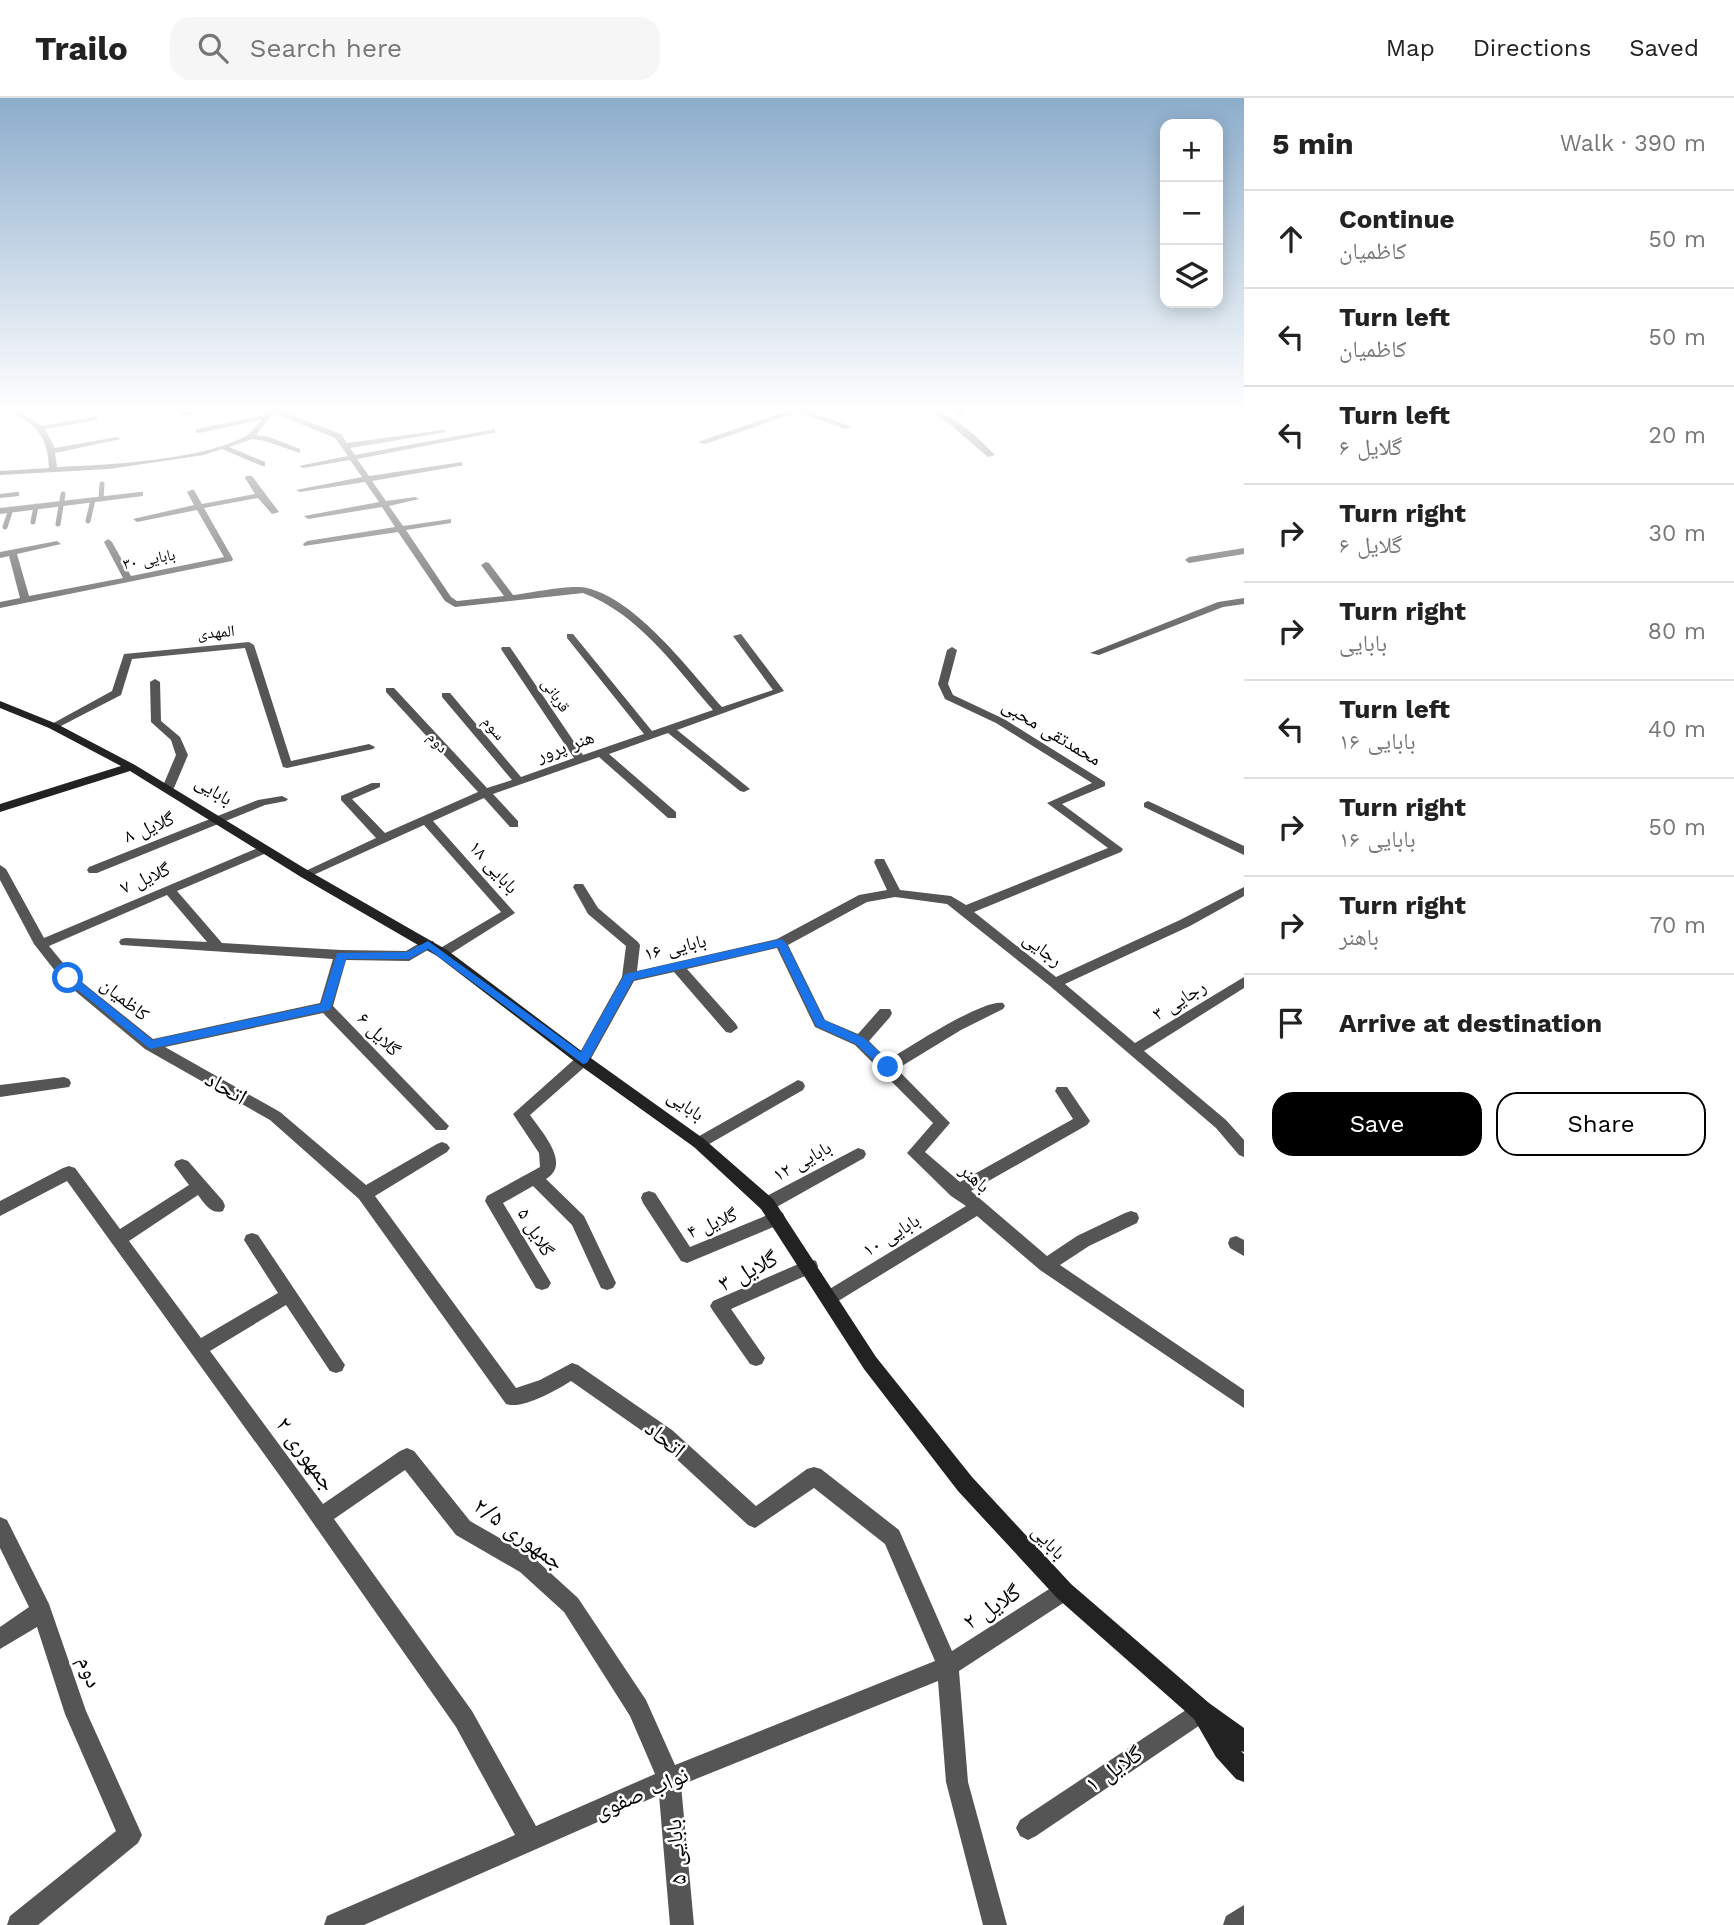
<!DOCTYPE html>
<meta charset="utf-8">
<style>
body{margin:0;font-family:"Work Sans","Noto Naskh Arabic",sans-serif;background:#f6f6f6;color:#222}
.controls{position:absolute;right:21px;top:21px;display:grid;overflow:hidden;border-radius:14px;box-shadow:0 4px 18px #0003}
.controls button{width:63px;height:63px;display:grid;place-items:center;padding:0;border:0;border-bottom:2px solid #e0e0e0;background:#fff;color:#222;font:35px sans-serif}
.stop{position:absolute;width:21px;height:21px;margin:-16px;border:5px solid #1a73e8;border-radius:50%;background:#fff}
.stop.end{background:#1a73e8;border-color:#fff;box-shadow:0 2px 7px #0008}
.list{margin:0;padding:0;list-style:none}
h2{display:flex;justify-content:space-between;align-items:center;height:91px;margin:0;padding:0 28px;font-size:30px}
h2 small{font-size:23px;font-weight:400;color:#767676}
.list li{display:grid;grid-template-columns:46px 1fr auto;gap:21px;align-items:center;box-sizing:border-box;height:98px;padding:0 28px;border-top:2px solid #e0e0e0}
.list b{display:block;font-size:26px;white-space:nowrap}
.list p{margin:0;font-size:23px;white-space:nowrap;color:#767676}
.list em{font-size:23px;font-style:normal;color:#767676}
.actions{display:flex;gap:14px;padding:21px 28px}
.actions a{flex:1;padding:16px 0;border:2px solid #000;border-radius:21px;text-align:center;font-size:24px;color:#000}
.actions .main{background:#000;color:#fff}
.icon{flex:none;width:38px;height:38px;fill:none;stroke:currentColor;stroke-width:2;stroke-linecap:round;stroke-linejoin:round}
.map{position:relative;flex:none;width:1244px;height:1827px;overflow:hidden}
header{display:flex;align-items:center;gap:42px;box-sizing:border-box;height:98px;padding:0 35px;background:#fff;border-bottom:2px solid #e0e0e0}
header strong{font-size:33px}
nav{display:flex;gap:38px;margin-inline-start:auto;font-size:24px}
.search{width:490px;height:63px;background:#f6f6f6;display:flex;align-items:center;gap:18px;box-sizing:border-box;padding:0 24px;border-radius:21px;color:#767676;font-size:26px}
main{display:flex}
aside{flex:1;background:#fff}
.map>svg:first-child{display:block}
.lines{fill:none;stroke-linecap:round;stroke-linejoin:round}
.lane{stroke:#555;stroke-width:5}
.street{fill:#555;fill-rule:evenodd}
.secondary{fill:#222;fill-rule:evenodd}
.route{fill:#1a73e8}
.labels{text-anchor:middle;dominant-baseline:central;stroke-width:5;stroke-linejoin:round;paint-order:stroke}
.far-street-label{font-size:16px;fill:#000;stroke:#fff}
.street-label{font-size:19px;fill:#000;stroke:#fff}
.near-street-label{font-size:23px;fill:#000;stroke:#fff}
</style>
<header>
<strong>Trailo</strong>
<div class="search"><svg class="icon" aria-label="search" viewBox="0 0 24 24"><circle cx="10" cy="10" r="6"/><path d="M15 15l6 6"/></svg>Search here</div>
<nav><a>Map</a><a>Directions</a><a>Saved</a></nav>
</header>
<main>
<div class="map">
<svg width="1244" height="1827" viewBox="0 0 1244 1827">
<rect width="100%" height="100%" fill="#fff"/>
<g class="lines">
<g class="lane">
<path d="M101 401 102 386"/>
<path d="M88 423 93 402"/>
<path d="M33 424 36 408"/>
<path d="M58 426 63 396"/>
<path d="M5 429 11 411"/>
</g>
<g class="street">
<path d="M3 311 20 314 42 328 97 318V322L45 331 55 350 117 339 121 341 55 355 57 369C108 367 202 362 246 338 252 335 256 327 261 322L199 335H196V331L265 317 268 311H276L341 336 347 345 443 332 447 334 350 350 355 357 495 331V335H492L357 361 369 378 462 364V368H459L372 383 386 403 415 399 419 401 389 408 403 428 451 421V425L406 432 451 499 457 503 504 498 481 467 486 464 489 465 513 497C530 495 572 486 587 490 637 502 689 572 722 609L773 592 733 538 741 536 784 593 677 632 750 691 744 694 740 693 668 635 609 656 676 714V720H668L599 659 493 696 518 723V729H510L484 700 433 723 515 815 447 858H437L435 855 437 852 501 814 424 727 309 779H301L299 776 376 740 341 702V698L372 685H380V689L352 701 385 735 478 694 386 594V590H394L487 690 512 682 442 599V595H450L521 679 574 660 501 551 502 549H510L583 657 644 636 567 540V536H573L652 633 713 612C675 569 639 516 583 495L455 509 445 503 398 434 304 448 303 446 307 443 395 429 382 409 308 421 304 418 379 404 365 384 300 394 296 392 362 379 350 362 303 370 299 368 348 358 335 340 273 315 256 337 269 339 300 351V355L265 343 252 341 229 349 265 364V368H262L222 351 204 357 109 371 0 377V373L49 370C48 349 43 332 23 321 16 317 8 315 3 311Z"/>
<path d="M201 311H215L183 318 179 316Z"/>
<path d="M793 311H803L852 329 845 331 798 314 705 346 698 344Z"/>
<path d="M926 311C947 309 981 342 995 357L988 359 947 324Z"/>
<path d="M948 311H957L966 316 959 318Z"/>
<path d="M246 378H252L279 414 272 416 258 400 204 410 233 461 232 463 0 510V504L20 500 9 458 0 460V454L57 443 61 446 17 456 29 498 123 480 104 444 108 441 112 444 131 478 224 459 197 412 137 424 133 421 194 407 187 394 191 392H194L202 406 255 396 245 380Z"/>
<path d="M16 394H19V398L0 400V396Z"/>
<path d="M140 394H143V398L0 416V410Z"/>
<path d="M1244 450V456L1189 465 1185 462 1189 459Z"/>
<path d="M1244 500V506L1223 509 1099 557 1090 555 1218 504Z"/>
<path d="M249 544 254 547 291 663 369 646 375 649 373 651 287 670 283 669 245 550 132 561 121 597 57 630H49L48 628 112 593 124 556Z"/>
<path d="M952 549 957 552 948 586 953 597 1004 621 1105 684V688L1062 706 1123 751 1121 754 974 814 1056 879 1180 822 1244 789V798L1190 828 1065 886 1135 945 1244 879V890L1144 953 1226 1022 1244 1042V1059L1239 1057 1216 1030 1050 888 947 806 895 799 867 804 788 847 825 922 858 936 880 911H890L892 915 890 919 869 943 888 962C908 950 984 900 1003 905L1005 908 1003 911 961 932 897 971 950 1025 925 1054 960 1084 1073 1021 1055 993 1057 989H1067L1090 1023 1087 1027 971 1093 1047 1158 1077 1138 1125 1115 1131 1113 1137 1115 1139 1120 1137 1125 1089 1148 1060 1167 1244 1292V1310L1040 1172 977 1118 835 1205 829 1207 823 1205 820 1200 823 1195 966 1108 951 1098 907 1055 933 1025 855 947 815 929 777 850 687 871 736 926 738 930 731 935 726 934 674 874 634 883 588 966 530 1017C541 1033 572 1066 546 1081L584 1118 616 1185 613 1190 607 1192 601 1190 572 1127 533 1088 503 1105 551 1185 548 1190 542 1192 536 1190 485 1103 487 1098 540 1069 539 1055 513 1016 578 958 622 879 626 848 588 816 573 789 575 786H583L598 810 638 844 640 847 637 873 777 841 859 797 887 792 874 764 876 761H884L900 792 951 798 966 807 1108 750 1047 705 1092 685 996 625 945 601 938 586 947 552Z"/>
<path d="M155 581 160 584 161 623 180 639 188 657 174 690 168 693 162 690 176 657 171 642 151 624 150 584Z"/>
<path d="M282 698 288 701 286 703 265 707 97 775H89L87 772 89 769 258 702Z"/>
<path d="M1148 703 1244 748V757L1144 709V705Z"/>
<path d="M265 747 271 751 269 754 177 793 222 845 341 852 406 853 423 843H433L435 846 433 849 409 863 346 862 333 908 449 1028 446 1032H436L323 915 165 949 280 1014 366 1087 437 1046 442 1044 447 1046 450 1050 447 1054 375 1098 516 1290 540 1282 572 1265 578 1267 672 1332 756 1408 807 1371 814 1369 821 1371 899 1432 952 1553 1057 1486 1064 1483 1071 1486 1074 1493 1071 1500 959 1573 968 1684 1007 1827H983L946 1684 938 1583 681 1687 694 1827H670L659 1697 364 1827H324L327 1818 515 1737 456 1629 290 1392 67 1083 0 1118V1103L63 1070 69 1068 75 1070 120 1131 189 1087 174 1067 176 1063 182 1061 188 1063 223 1103 225 1108 223 1113C211 1117 205 1106 198 1097L129 1143 201 1240 278 1195 244 1142 246 1137 252 1135 258 1137 345 1267 342 1273 336 1275 330 1273 286 1207 210 1253 323 1406 400 1353 407 1350 414 1353 470 1423 534 1460 578 1500 646 1602 675 1667 935 1563 885 1446 814 1390 755 1430 748 1427 658 1344 571 1283C557 1292 522 1312 506 1306L359 1101 270 1022 145 951 63 883 34 846 0 782V767L6 771 44 840ZM167 797 207 844 126 840 121 841 119 844 121 847 333 861 320 905 153 941 73 877 49 848ZM405 1372 456 1437 520 1474 564 1514 630 1618 655 1676 536 1728 472 1613 334 1421Z"/>
<path d="M64 979 69 981 71 985 69 989 0 999V987Z"/>
<path d="M798 982 803 984 805 988 803 992 704 1049 699 1051 694 1049 691 1045 694 1041Z"/>
<path d="M858 1050 864 1052 866 1056 864 1060 773 1111 767 1113 761 1111 759 1106 761 1101Z"/>
<path d="M649 1093 655 1095 690 1149 777 1113 783 1115 785 1120 783 1125 687 1165 681 1163 643 1105 641 1100 643 1095Z"/>
<path d="M1236 1138 1244 1142V1158L1230 1150 1228 1145 1230 1140Z"/>
<path d="M810 1161 816 1163 818 1168 816 1173 731 1211 765 1260 762 1266 756 1268 750 1266 713 1213 710 1208 713 1203Z"/>
<path d="M0 1419 7 1422 49 1506 86 1613 142 1737 138 1745 38 1827H7L10 1818 116 1733 65 1616 37 1529 0 1551V1529L29 1509 0 1450Z"/>
<path d="M1201 1602 1209 1605 1212 1613 1209 1621 1036 1738 1028 1742 1020 1738 1016 1730 1020 1722Z"/>
<path d="M1244 1807V1827H1223L1226 1818Z"/>
</g>
<path class="secondary" d="M0 603 57 626 135 667 309 773 447 852 588 958 704 1041 773 1101 876 1259 972 1379 1071 1486 1209 1605 1244 1630V1654L1241 1653 1244 1656V1684L1236 1681 1216 1659 1194 1621 1057 1500 958 1393 864 1271 761 1111 694 1049 578 966 437 858 301 779 130 673 0 714V706L121 668 49 630 0 610Z"/>
</g>
<linearGradient id="sky" x2="0" y2="1"><stop stop-color="#8cadcc"/><stop offset="0.55" stop-color="#fff"/><stop offset="1" stop-color="#fff" stop-opacity="0"/></linearGradient>
<rect width="1244" height="566" fill="url(#sky)"/>
<path class="route" d="M781 841 786 845 824 922 864 940 892 966V972H884L856 946 816 928 778 849 633 882 587 965 583 966 428 851 409 861H346L330 912 150 951 63 880 64 877H72L152 942 321 906 337 855 407 854 428 843 581 954 625 876Z"/>
<g class="labels">
<g class="far-street-label">
<text transform="translate(149 461) rotate(-11)">بابایی ۳۰</text>
<text transform="translate(216 534) rotate(-5)">المهدی</text>
<text transform="translate(556 597) rotate(56)">قربانی</text>
<text transform="translate(494 630) rotate(50)">سوم</text>
<text transform="translate(438 644) rotate(48)">دوم</text>
</g>
<g class="street-label">
<text transform="translate(1052 634) rotate(31)">محمدتقی محبی</text>
<text transform="translate(565 648) rotate(-20)">هنر پرور</text>
<text transform="translate(214 692) rotate(32)">بابایی</text>
<text transform="translate(149 729) rotate(-22)">گلایل ۸</text>
<text transform="translate(494 769) rotate(48)">بابایی ۱۸</text>
<text transform="translate(145 780) rotate(-23)">گلایل ۷</text>
<text transform="translate(675 849) rotate(-13)">بابایی ۱۶</text>
<text transform="translate(1043 851) rotate(38)">رجایی</text>
<text transform="translate(125 901) rotate(39)">کاظمیان</text>
<text transform="translate(1179 902) rotate(-32)">رجایی ۳</text>
<text transform="translate(379 936) rotate(46)">گلایل ۶</text>
<text transform="translate(686 1007) rotate(35)">بابایی</text>
<text transform="translate(802 1063) rotate(-29)">بابایی ۱۲</text>
<text transform="translate(975 1080) rotate(42)">باهنر</text>
<text transform="translate(712 1125) rotate(-22)">گلایل ۴</text>
<text transform="translate(536 1134) rotate(59)">گلایل ۵</text>
<text transform="translate(891 1137) rotate(-32)">بابایی ۱۰</text>
<text transform="translate(1049 1444) rotate(47)">بابایی</text>
</g>
<g class="near-street-label">
<text transform="translate(226 990) rotate(30)">اتحاد</text>
<text transform="translate(748 1173) rotate(-27)">گلایل ۳</text>
<text transform="translate(665 1341) rotate(39)">اتحاد</text>
<text transform="translate(306 1356) rotate(54)">جمهوری ۲</text>
<text transform="translate(519 1436) rotate(36)">جمهوری ۲/۵</text>
<text transform="translate(992 1509) rotate(-33)">گلایل ۲</text>
<text transform="translate(90 1574) rotate(71)">دوم</text>
<text transform="translate(1114 1671) rotate(-34)">گلایل ۱</text>
<text transform="translate(641 1695) rotate(-23)">نواب صفوی</text>
<text transform="translate(676 1754) rotate(-95)">بابایی ۵</text>
</g>
</g>
</svg>
<div class="controls">
<button>+</button>
<button>−</button>
<button><svg class="icon" aria-label="layers" viewBox="0 0 24 24"><path d="M12 4l9 5-9 5-9-5zM3 14l9 5 9-5"/></svg></button>
</div>
<div class="stop" style="left:68px;top:880px"></div>
<div class="stop end" style="left:888px;top:969px"></div>
</div>
<aside>
<h2>5 min<small>Walk · 390 m</small></h2>
<ul class="list">
<li><svg class="icon" aria-label="ahead" viewBox="0 0 24 24"><path d="M12 20V5M6 11l6-6 6 6"/></svg><div><b>Continue</b><p>کاظمیان</p></div><em>50 m</em></li>
<li><svg class="icon" aria-label="left" viewBox="0 0 24 24"><path d="M17 20v-9H6M10 6l-5 5 5 5"/></svg><div><b>Turn left</b><p>کاظمیان</p></div><em>50 m</em></li>
<li><svg class="icon" aria-label="left" viewBox="0 0 24 24"><path d="M17 20v-9H6M10 6l-5 5 5 5"/></svg><div><b>Turn left</b><p>گلایل ۶</p></div><em>20 m</em></li>
<li><svg class="icon" aria-label="right" viewBox="0 0 24 24"><path d="M7 20v-9h11M14 6l5 5-5 5"/></svg><div><b>Turn right</b><p>گلایل ۶</p></div><em>30 m</em></li>
<li><svg class="icon" aria-label="right" viewBox="0 0 24 24"><path d="M7 20v-9h11M14 6l5 5-5 5"/></svg><div><b>Turn right</b><p>بابایی</p></div><em>80 m</em></li>
<li><svg class="icon" aria-label="left" viewBox="0 0 24 24"><path d="M17 20v-9H6M10 6l-5 5 5 5"/></svg><div><b>Turn left</b><p>بابایی ۱۶</p></div><em>40 m</em></li>
<li><svg class="icon" aria-label="right" viewBox="0 0 24 24"><path d="M7 20v-9h11M14 6l5 5-5 5"/></svg><div><b>Turn right</b><p>بابایی ۱۶</p></div><em>50 m</em></li>
<li><svg class="icon" aria-label="right" viewBox="0 0 24 24"><path d="M7 20v-9h11M14 6l5 5-5 5"/></svg><div><b>Turn right</b><p>باهنر</p></div><em>70 m</em></li>
<li><svg class="icon" aria-label="arrive" viewBox="0 0 24 24"><path d="M6 21V4h12l-3 4 3 4H6"/></svg><div><b>Arrive at destination</b></div></li>
</ul>
<div class="actions"><a class="main">Save</a><a>Share</a></div>
</aside>
</main>
